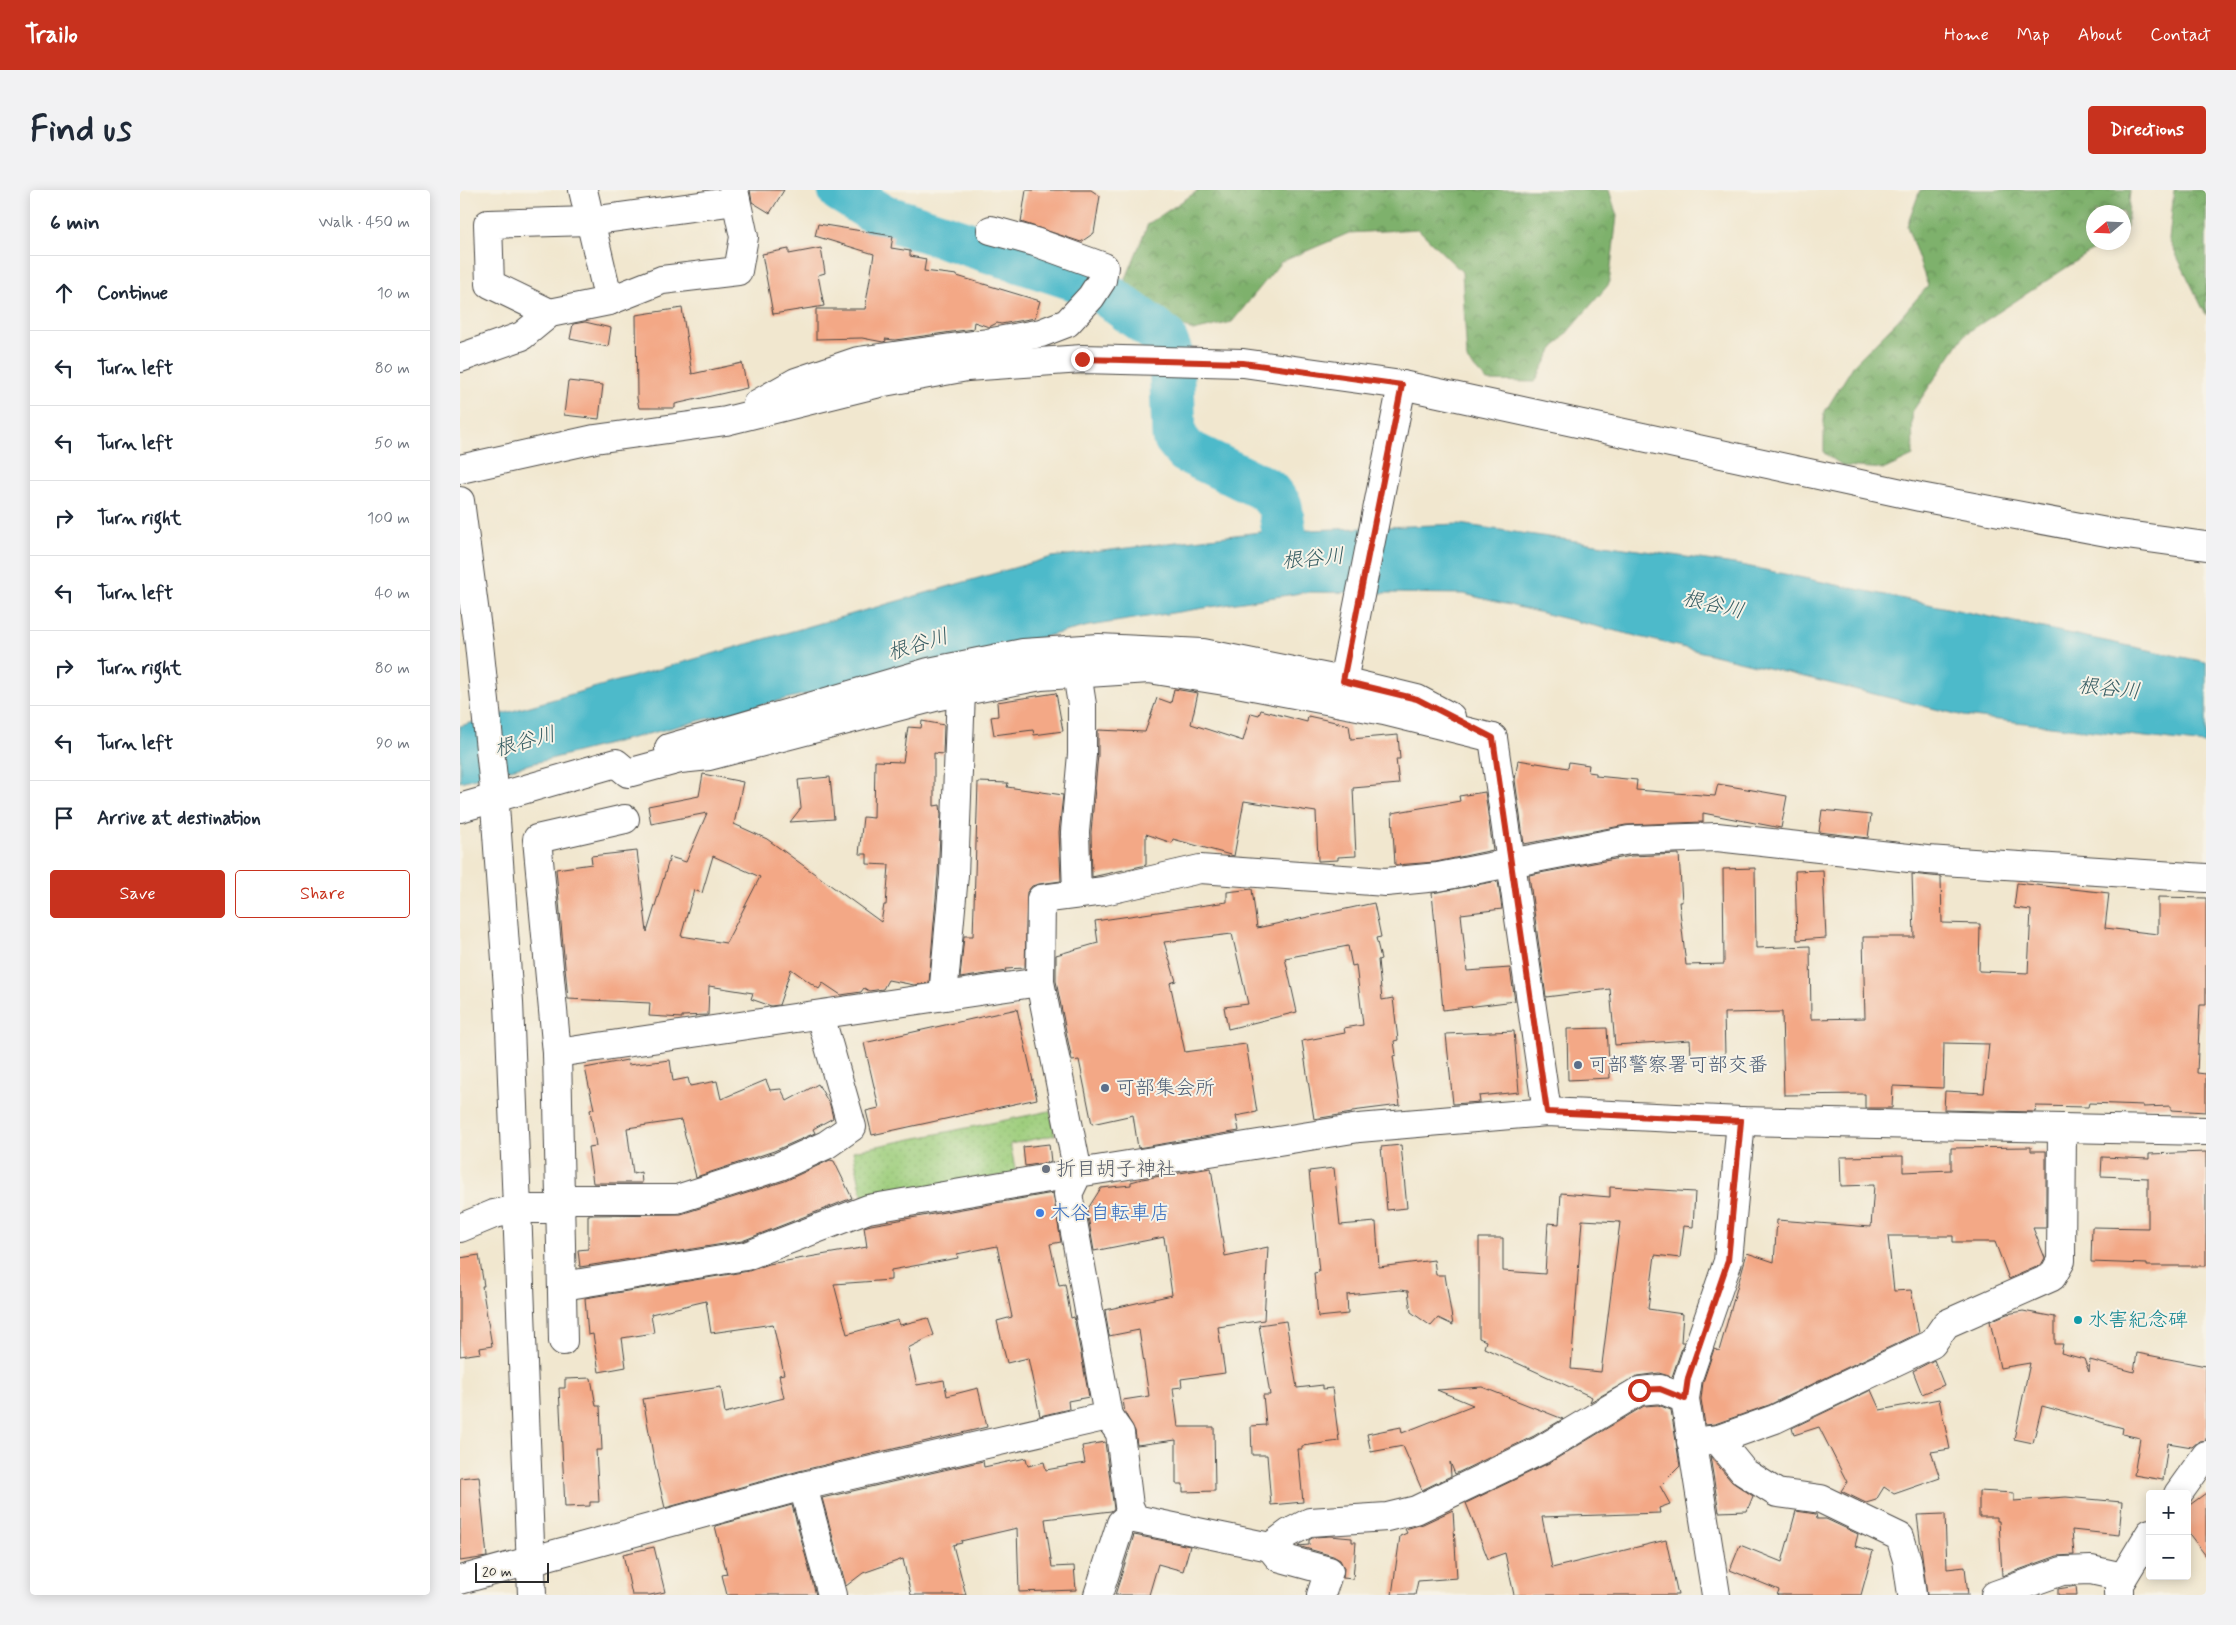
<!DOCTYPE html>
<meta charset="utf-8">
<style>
body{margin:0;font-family:Mynerve,"Klee One",sans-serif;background:#f2f2f3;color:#1f2937}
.controls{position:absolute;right:15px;bottom:15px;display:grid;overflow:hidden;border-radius:5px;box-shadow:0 2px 12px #0003}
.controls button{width:45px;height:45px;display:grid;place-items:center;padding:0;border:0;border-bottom:1px solid #e0e1e3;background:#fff;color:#1f2937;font:25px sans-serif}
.compass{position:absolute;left:1626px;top:15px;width:45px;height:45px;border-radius:50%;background:#fff;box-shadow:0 2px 12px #0003;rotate:251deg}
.scale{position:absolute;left:15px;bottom:12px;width:74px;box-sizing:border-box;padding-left:5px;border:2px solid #2b2b2b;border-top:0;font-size:14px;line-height:18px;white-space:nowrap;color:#2b2b2b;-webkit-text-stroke:4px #f7f3e8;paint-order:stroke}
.stop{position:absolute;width:15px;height:15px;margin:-11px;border:4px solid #c8321e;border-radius:50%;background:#fff}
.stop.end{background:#c8321e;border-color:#fff;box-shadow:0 1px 5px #0008}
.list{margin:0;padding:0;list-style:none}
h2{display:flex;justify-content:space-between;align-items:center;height:65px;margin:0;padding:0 20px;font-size:21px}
h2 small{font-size:16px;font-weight:400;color:#747a83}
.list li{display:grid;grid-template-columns:32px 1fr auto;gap:15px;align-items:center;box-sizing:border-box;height:75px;padding:0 20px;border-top:1px solid #e0e1e3}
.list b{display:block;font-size:19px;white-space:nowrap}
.list em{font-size:16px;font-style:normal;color:#747a83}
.actions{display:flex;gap:10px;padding:15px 20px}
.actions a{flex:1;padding:11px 0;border:1px solid #c8321e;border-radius:5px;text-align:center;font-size:18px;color:#c8321e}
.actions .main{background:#c8321e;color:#fff}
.icon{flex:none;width:28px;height:28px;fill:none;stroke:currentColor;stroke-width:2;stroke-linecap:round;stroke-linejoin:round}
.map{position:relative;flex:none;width:1746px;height:1405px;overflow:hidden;border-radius:5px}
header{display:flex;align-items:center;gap:30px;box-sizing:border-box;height:70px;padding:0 25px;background:#c8321e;color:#fff}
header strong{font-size:24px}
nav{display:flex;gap:28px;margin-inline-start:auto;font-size:18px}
.intro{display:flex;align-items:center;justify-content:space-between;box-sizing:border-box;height:120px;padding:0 30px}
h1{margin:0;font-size:35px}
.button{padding:12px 22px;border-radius:5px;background:#c8321e;color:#fff;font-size:18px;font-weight:700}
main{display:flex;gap:30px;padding:0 30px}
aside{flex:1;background:#fff;border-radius:5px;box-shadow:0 2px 12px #0003}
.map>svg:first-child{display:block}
.grass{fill:url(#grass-dots);stroke:#647c54}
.forest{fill:url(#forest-crowns);stroke:#546e4c}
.water{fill:#4ebaca;stroke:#3c727a}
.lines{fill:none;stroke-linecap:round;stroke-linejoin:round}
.river{stroke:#4ebaca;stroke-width:45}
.building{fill:#f3a886;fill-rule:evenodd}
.minor-casing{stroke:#494744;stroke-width:30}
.minor{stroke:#fff;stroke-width:28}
.route{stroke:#c8321e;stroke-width:6}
.service-dot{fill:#5c6f8a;stroke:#f7f3e8;stroke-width:2}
.worship-dot{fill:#6b7280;stroke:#f7f3e8;stroke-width:2}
.shop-dot{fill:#3f7fe0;stroke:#f7f3e8;stroke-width:2}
.culture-dot{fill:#0f9aa8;stroke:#f7f3e8;stroke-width:2}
.labels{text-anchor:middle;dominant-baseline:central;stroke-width:4;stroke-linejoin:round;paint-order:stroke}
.service-label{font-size:20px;fill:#4e5e75;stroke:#f7f3e8;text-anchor:start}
.worship-label{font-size:20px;fill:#5b616d;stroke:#f7f3e8;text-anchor:start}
.shop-label{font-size:20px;fill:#366cbe;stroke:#f7f3e8;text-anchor:start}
.culture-label{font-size:20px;fill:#0d838f;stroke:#f7f3e8;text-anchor:start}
.water-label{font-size:21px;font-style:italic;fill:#375d63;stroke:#f7f3e8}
</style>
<header>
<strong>Trailo</strong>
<nav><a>Home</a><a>Map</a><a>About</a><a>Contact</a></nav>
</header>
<div class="intro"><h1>Find us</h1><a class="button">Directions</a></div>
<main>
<aside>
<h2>6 min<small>Walk · 450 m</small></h2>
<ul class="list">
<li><svg class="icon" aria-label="ahead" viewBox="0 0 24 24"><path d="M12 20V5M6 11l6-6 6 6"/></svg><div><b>Continue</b></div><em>10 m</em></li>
<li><svg class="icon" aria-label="left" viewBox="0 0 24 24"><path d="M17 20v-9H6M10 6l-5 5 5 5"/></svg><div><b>Turn left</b></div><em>80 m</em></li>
<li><svg class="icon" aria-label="left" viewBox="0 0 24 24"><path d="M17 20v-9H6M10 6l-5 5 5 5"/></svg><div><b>Turn left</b></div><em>50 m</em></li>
<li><svg class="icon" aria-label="right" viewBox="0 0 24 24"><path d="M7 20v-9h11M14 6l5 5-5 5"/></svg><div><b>Turn right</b></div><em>100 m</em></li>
<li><svg class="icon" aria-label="left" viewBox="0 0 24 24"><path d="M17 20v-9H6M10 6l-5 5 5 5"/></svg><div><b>Turn left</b></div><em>40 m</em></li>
<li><svg class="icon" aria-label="right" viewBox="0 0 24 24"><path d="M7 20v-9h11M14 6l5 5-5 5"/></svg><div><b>Turn right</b></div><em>80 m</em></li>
<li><svg class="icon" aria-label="left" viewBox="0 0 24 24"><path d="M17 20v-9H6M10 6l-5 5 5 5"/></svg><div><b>Turn left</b></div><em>90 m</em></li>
<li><svg class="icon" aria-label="arrive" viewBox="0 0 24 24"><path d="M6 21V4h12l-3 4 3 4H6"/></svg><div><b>Arrive at destination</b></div></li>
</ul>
<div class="actions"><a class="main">Save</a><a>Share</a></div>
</aside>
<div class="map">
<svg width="1746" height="1405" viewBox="0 0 1746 1405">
<defs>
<pattern id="grass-dots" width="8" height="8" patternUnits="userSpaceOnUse" patternTransform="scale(1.25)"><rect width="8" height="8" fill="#9ece7d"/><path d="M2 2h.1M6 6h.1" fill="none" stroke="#88b16c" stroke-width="1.8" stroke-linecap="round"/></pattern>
<pattern id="forest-crowns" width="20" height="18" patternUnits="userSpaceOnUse" patternTransform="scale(1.25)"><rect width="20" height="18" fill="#7eb16c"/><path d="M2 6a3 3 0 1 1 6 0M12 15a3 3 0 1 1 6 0" fill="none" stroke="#679059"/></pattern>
</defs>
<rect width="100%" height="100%" fill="#f7f3e8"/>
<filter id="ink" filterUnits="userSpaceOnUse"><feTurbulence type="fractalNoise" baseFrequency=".02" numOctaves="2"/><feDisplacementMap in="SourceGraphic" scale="10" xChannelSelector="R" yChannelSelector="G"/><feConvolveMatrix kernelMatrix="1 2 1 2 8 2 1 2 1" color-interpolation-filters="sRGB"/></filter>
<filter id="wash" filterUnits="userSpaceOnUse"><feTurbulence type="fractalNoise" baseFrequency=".0096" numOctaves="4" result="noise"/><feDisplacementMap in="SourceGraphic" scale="20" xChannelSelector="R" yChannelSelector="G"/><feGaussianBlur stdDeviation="1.12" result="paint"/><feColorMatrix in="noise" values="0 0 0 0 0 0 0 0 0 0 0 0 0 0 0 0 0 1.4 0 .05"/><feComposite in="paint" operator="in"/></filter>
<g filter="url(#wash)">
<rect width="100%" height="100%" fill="#f1e7cf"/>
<path class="grass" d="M590 921 595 945 550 954 556 983 403 1009 393 961Z"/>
<g class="forest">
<path d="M739 0H1149L1157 26 1149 94 1092 160 1075 192 1027 191 1007 170 1002 82 958 39 889 43 821 72 772 132 733 141 682 115 665 91 688 34Z"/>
<path d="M1460 0H1670L1667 37 1664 39V22H1634V52L1644 53 1505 144 1452 222 1453 266 1425 279 1383 276 1364 263V223L1395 173 1438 130 1468 96 1447 36Z"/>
<path d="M1714 0H1746V125L1709 50Z"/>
</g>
<path class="water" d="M999 334 1281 375 1746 472V554L1504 526 1004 404 847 402 629 436 313 512 0 592V536L592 367 800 342Z"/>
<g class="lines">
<path class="river" d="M380 0 422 26 632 94 704 147 711 165 714 246 726 261 807 300 820 316 828 368"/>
</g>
<g id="blocks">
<g class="building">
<path d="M290 0H324L310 23 292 12Z"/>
<path d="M566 0H631L640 6 634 43 621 52 561 32Z"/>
<path d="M358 34 433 46 431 58 450 61V66L466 69 464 81 497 85V86L580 111 575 128 541 134 537 133 529 137 514 132 513 139 435 150 425 149 426 151 423 152 402 148 356 149V119H405L414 64 355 46Z"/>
<path d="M361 58 365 83 358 85 364 116 313 124 302 64 329 59V64Z"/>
<path d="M222 118 232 184 282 173 287 198 215 214V218H179L177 208 176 125Z"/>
<path d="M125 132 151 138 148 157 110 149 113 134Z"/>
<path d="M108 191 143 195 139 229 104 225Z"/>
<path d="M714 499 738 503 731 534 783 551 791 523 799 525 801 520 847 532 848 526 889 535 891 549 938 545 940 569H936L939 594 893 598 896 666 878 667V670L858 671 856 622 784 611 774 666 713 649 712 653 686 644V675L632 687 631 642 638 565V540L685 542 697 508 711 513Z"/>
<path d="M596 503 603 541 574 545 573 540 534 545 531 527 538 526 537 512Z"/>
<path d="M462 531 484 535 483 564 474 563V616L480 615 481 625 478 684 469 793 454 795 428 790 423 799 409 801 404 798 401 802 381 805 363 793 359 799 331 779 319 815 311 816 291 809 293 803 249 796 248 825 222 826V828L189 826 190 813 108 809 96 679 132 674 131 666 177 661 187 742 210 667 226 672 247 623 191 634 188 616 239 606 243 584 283 592 274 634 307 649 421 732 424 715H426L429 675 407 674V664H399L403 627 414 628 415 571 443 572 448 537 461 538ZM253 666 300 687 266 753 221 746 234 700 242 703Z"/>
<path d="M1058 570 1108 578 1109 572 1129 575 1128 582 1136 583V586L1177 590 1176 600 1255 606 1258 594 1327 606 1321 638 1243 623V632L1166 635 1064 654 1055 590Z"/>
<path d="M370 587 374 629 330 632 341 618 338 590Z"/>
<path d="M518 592 548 593 547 597 603 605 599 642 601 691 579 694 572 696 567 702 565 778 545 779 546 781 500 788 504 746H513Z"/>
<path d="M1025 602 1033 660 976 672 935 675 932 623 1000 611 999 606Z"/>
<path d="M1362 620 1411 625 1408 648 1359 642Z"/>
<path d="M1219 664 1222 712H1219L1226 775 1264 774 1263 679 1295 678 1296 758 1350 756 1351 829 1405 828 1403 747H1454L1452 684 1481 687 1482 733 1520 734 1519 781 1568 783 1571 720 1554 718 1557 693 1649 703 1645 738 1698 744V707L1746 708V815H1740L1737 883 1746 884V922L1711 920V916L1683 917V915L1629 913 1628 917 1576 916 1575 922 1484 920 1485 901 1524 903 1529 854 1484 853 1483 898 1433 896 1432 918H1405V904L1324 905 1322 822 1264 823 1265 865 1231 866 1230 850 1155 855 1150 799 1086 807 1069 685 1171 666Z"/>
<path d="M1363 680 1366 748 1337 750 1335 681Z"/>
<path d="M1038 691 1042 719 1001 724 1007 781 1050 778 1055 811 983 820 972 703Z"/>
<path d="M792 699 797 738 914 713 921 747 916 748 921 769 918 770 922 810 933 808 938 850 934 851 936 865 933 866 940 915 892 921V923L854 929 842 851 885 843 884 838 903 835 896 775 892 776 888 756 825 768 837 822 768 839 764 817 788 814 772 744 704 752 716 791 710 793 725 862 786 854 797 922 776 926 779 941 678 958 673 925 632 934 619 870 612 871 596 791V765L638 753 635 731 767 712V702Z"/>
<path d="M557 819 577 909 412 945 406 921 419 918 404 853Z"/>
<path d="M1147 838 1150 888 1108 890 1107 839Z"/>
<path d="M1054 841 1059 902 1019 906 1020 912 993 914 986 844Z"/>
<path d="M167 870 168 875 210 870 213 891 228 888 230 896 257 891 261 909 306 890 310 900 321 899 327 911 358 894 370 915 373 928 353 939 355 943 314 961 236 987 221 930 167 938 173 984 181 982 182 993H133L128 957 136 956 130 920 134 919 125 878Z"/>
<path d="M589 954 591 972 565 976 563 957Z"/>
<path d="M941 955 947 1018 927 1020 921 957Z"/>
<path d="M1571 957V961H1586V1038H1573L1585 1068 1581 1075 1549 1089 1535 1052H1493V1046H1428L1434 1101 1451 1100 1459 1143 1309 1215 1255 1234 1245 1235 1241 1209 1243 1192 1254 1159 1259 1161 1287 1063 1314 1072 1317 1030 1411 1037 1414 995 1381 996 1380 967 1443 966V982L1491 980V958Z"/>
<path d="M1746 962V1076H1687V1074L1631 1072 1632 1037 1688 1038V988L1641 986 1642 967 1689 969V964Z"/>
<path d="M370 970 374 971 392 1008 282 1051 120 1077 118 1060 128 1059V1025L221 1024 325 991Z"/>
<path d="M751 978 765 1066 808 1057 804 1130 758 1137 765 1183 721 1189 722 1197 713 1198 718 1237H754L755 1301 723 1302V1294H716V1250L677 1255 675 1241 665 1223 663 1210 689 1206 679 1140 649 1146 645 1120 712 1105 704 1047 634 1061 627 1020 641 998 671 995V992L682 989Z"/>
<path d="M874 978 880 1035 916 1032 919 1077 974 1070 976 1085H985L993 1135 978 1128 971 1136 951 1122 948 1101 940 1100 887 1105 888 1124 858 1127 854 1083 859 1082 849 981Z"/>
<path d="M1150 997 1235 1002 1233 1037 1224 1036 1220 1068 1195 1065 1188 1119 1223 1124 1221 1152H1224L1212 1187 1199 1183 1177 1186 1130 1212 1132 1207 1024 1158 1026 1151 1019 1148V1048H1043V1081L1085 1084 1088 1033 1099 1034 1101 1003 1150 1007ZM1122 1030 1160 1032 1141 1182 1111 1179Z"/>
<path d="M593 1003 601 1052 590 1054 599 1095 605 1094 611 1128 614 1127 629 1207 608 1211 609 1219 580 1226 568 1168 547 1173 537 1131 552 1127 537 1056 497 1064 498 1068 431 1080V1090L374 1094 387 1144 438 1130 440 1135 468 1128 474 1145 448 1158 457 1195 484 1190 487 1206 518 1198 527 1237 339 1281 205 1318 195 1275 183 1209 261 1197 265 1223 324 1208 319 1185 324 1184 313 1134 251 1143 246 1111 191 1124 194 1143 162 1148 166 1177 139 1182 133 1144 128 1145 125 1108 289 1081 309 1074 407 1057 404 1037 411 1035Z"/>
<path d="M19 1065 24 1096H22L32 1156 20 1158 21 1163 0 1166V1068Z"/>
<path d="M1563 1121 1595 1127V1154H1603L1601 1163 1624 1169 1629 1182 1630 1170 1674 1182 1677 1163 1746 1176V1250L1739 1251 1732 1257 1708 1253 1703 1290 1674 1285 1680 1248 1662 1244 1663 1238 1582 1216 1573 1253 1554 1249 1570 1173 1540 1178 1530 1131 1547 1124Z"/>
<path d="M826 1131 837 1198 863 1195V1199L872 1198 879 1251 842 1256V1259H838L843 1312 811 1315 807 1265H792L791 1236 806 1235 803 1205H810L799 1135Z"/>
<path d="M1474 1170 1484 1195 1462 1204 1453 1181Z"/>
<path d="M131 1188 136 1216H140L142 1260H136L139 1312H130V1316L105 1317 99 1198H105V1189Z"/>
<path d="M1022 1197 1103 1229 1074 1246 995 1284 990 1272 991 1286 962 1300 943 1256 911 1262 907 1244 941 1237 942 1243 1013 1215 977 1200Z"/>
<path d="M1411 1200 1420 1220 1479 1209 1490 1259 1471 1262 1480 1288 1434 1304 1424 1297 1416 1310 1406 1313 1381 1301 1387 1292 1359 1237 1334 1245 1332 1238Z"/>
<path d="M1198 1215 1211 1220 1220 1276 1200 1296 1210 1314 1199 1318 1200 1323 1082 1327 1092 1378 1206 1350 1218 1405H1054L1045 1363 1028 1369 1006 1313 1089 1273 1184 1216Z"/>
<path d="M645 1252 654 1319 651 1321 585 1329 592 1377 614 1376 616 1400 559 1402 557 1338 501 1351 502 1353 493 1355 506 1405H451L443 1369 403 1383 386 1396 362 1308 523 1271 524 1277 566 1268 568 1276 584 1272 586 1280 625 1273 622 1256Z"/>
<path d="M1250 1266 1272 1292 1293 1306 1287 1321 1259 1322Z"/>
<path d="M19 1286 27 1367 0 1371V1288Z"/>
<path d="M1519 1301 1554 1303V1311L1606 1307 1662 1312 1659 1345 1612 1340 1614 1365 1597 1366 1542 1386 1539 1331H1537V1327H1519Z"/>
<path d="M1746 1303V1366L1727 1341V1317Z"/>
<path d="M332 1315 356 1405H267L262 1385 267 1384 255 1336Z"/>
<path d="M993 1320 997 1388 958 1391 955 1405H932L940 1346 947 1343 945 1339 963 1334Z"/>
<path d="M1336 1321 1356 1324 1357 1329H1366L1398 1344 1395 1356 1413 1361 1401 1405H1317L1319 1400 1270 1380 1280 1355 1322 1372Z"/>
<path d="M1485 1324 1487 1379 1505 1377 1508 1405H1467L1457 1325Z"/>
<path d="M674 1345 730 1356 723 1381 698 1374 689 1405H655Z"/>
<path d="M870 1346 892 1348V1352H896L893 1389 883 1388 884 1378 880 1370 873 1366 838 1356 849 1355V1350L854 1347Z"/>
<path d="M194 1357 205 1402 190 1405H172L163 1364Z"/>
<path d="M1616 1396 1617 1405H1598V1399Z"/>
</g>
</g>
</g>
<g filter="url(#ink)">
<use href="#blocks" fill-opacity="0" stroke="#494744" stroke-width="1"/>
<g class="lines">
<g class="minor-casing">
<g id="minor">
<path d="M123 0 149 111"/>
<path d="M90 123 30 94 28 34 130 31 276 11"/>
<path d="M0 168 62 146 90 123 149 111 202 90 278 81 284 47 274 0"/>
<path d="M297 214 336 192 398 171 527 153 581 143 607 133 631 107 642 90 644 77 575 52 531 40"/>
<path d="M0 279 135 249 266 231 424 192 507 177 622 169 783 173 942 195 1460 307 1652 343 1746 356"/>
<path d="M0 311 19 454 33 588 49 812 72 1405"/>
<path d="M617 483 622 515V564L615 642 617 704"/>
<path d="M883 491 942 195"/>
<path d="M1033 548 1087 922"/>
<path d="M209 558 469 482 563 463 639 458 743 463 883 491 957 509 991 527"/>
<path d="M0 618 156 573 168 583 220 569 249 566 479 506 581 486 689 479 777 493 924 521 1033 548"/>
<path d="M483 806 494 685 501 502"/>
<path d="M97 863 580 792"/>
<path d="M100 1009H217L320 976 366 955 392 937 360 825"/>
<path d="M0 1038 34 1024 58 1019H101"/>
<path d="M103 1096 286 1066 408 1019 618 983 580 792 581 709 644 701 740 679 926 692 978 687 1169 650 1257 647 1467 670 1746 688"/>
<path d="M103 1151 97 863 77 649 165 629"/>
<path d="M648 1226 660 1243 669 1316 675 1329 810 1357 829 1343 850 1332 927 1327 956 1320 1081 1260 1179 1201 1200 1199 1225 1209"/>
<path d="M1259 1249 1261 1254 1284 1282 1317 1303 1361 1309 1440 1347 1447 1370 1452 1405"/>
<path d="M1231 1252 1259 1249 1315 1229 1472 1154 1486 1134 1592 1087 1601 1071 1602 938"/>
<path d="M343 1296 372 1405"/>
<path d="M1718 1304 1746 1265"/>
<path d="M810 1357 818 1367 869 1381 861 1405"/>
<path d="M0 1390 343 1296 648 1226 608 1004 618 983 899 938 1087 922 1281 931 1746 941"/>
<path d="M1659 1404V1394L1690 1343"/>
<path d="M638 1405 661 1333 671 1324"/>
<path d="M1256 1405 1225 1209 1228 1188 1268 1071 1281 931"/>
<path d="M1535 1405 1602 1381 1631 1380 1663 1387"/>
</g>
</g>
<use href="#minor" class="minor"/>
</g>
</g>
<g class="lines" filter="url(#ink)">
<path class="route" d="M622 169 783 173 942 195 883 491 957 509 1033 548 1087 922 1281 931 1268 1071 1228 1188 1225 1209 1200 1199 1179 1200"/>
</g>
<g class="service-dot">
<circle cx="1118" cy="875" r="5"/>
<circle cx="645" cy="898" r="5"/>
</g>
<circle class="worship-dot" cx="586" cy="979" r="5"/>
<circle class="shop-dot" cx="580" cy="1023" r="5"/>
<circle class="culture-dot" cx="1618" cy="1130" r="5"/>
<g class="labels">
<g class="service-label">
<text x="1128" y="875">可部警察署可部交番</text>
<text x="655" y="898">可部集会所</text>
</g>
<g class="worship-label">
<text x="596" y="979">折目胡子神社</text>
</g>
<g class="shop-label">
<text x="590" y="1023">木谷自転車店</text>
</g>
<g class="culture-label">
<text x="1628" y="1130">水害紀念碑</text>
</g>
<g class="water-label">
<text transform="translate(853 369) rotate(-5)">根谷川</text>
<text transform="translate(1253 415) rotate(13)">根谷川</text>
<text transform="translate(458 455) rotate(-17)">根谷川</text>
<text transform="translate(1649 499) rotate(6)">根谷川</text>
<text transform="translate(65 552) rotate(-15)">根谷川</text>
</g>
</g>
</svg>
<div class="controls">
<button>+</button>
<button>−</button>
</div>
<svg class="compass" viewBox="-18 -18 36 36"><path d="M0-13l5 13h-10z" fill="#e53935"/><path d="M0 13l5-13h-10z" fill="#747a83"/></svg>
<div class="scale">20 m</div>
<div class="stop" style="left:1179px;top:1200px"></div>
<div class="stop end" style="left:622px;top:169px"></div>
</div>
</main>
